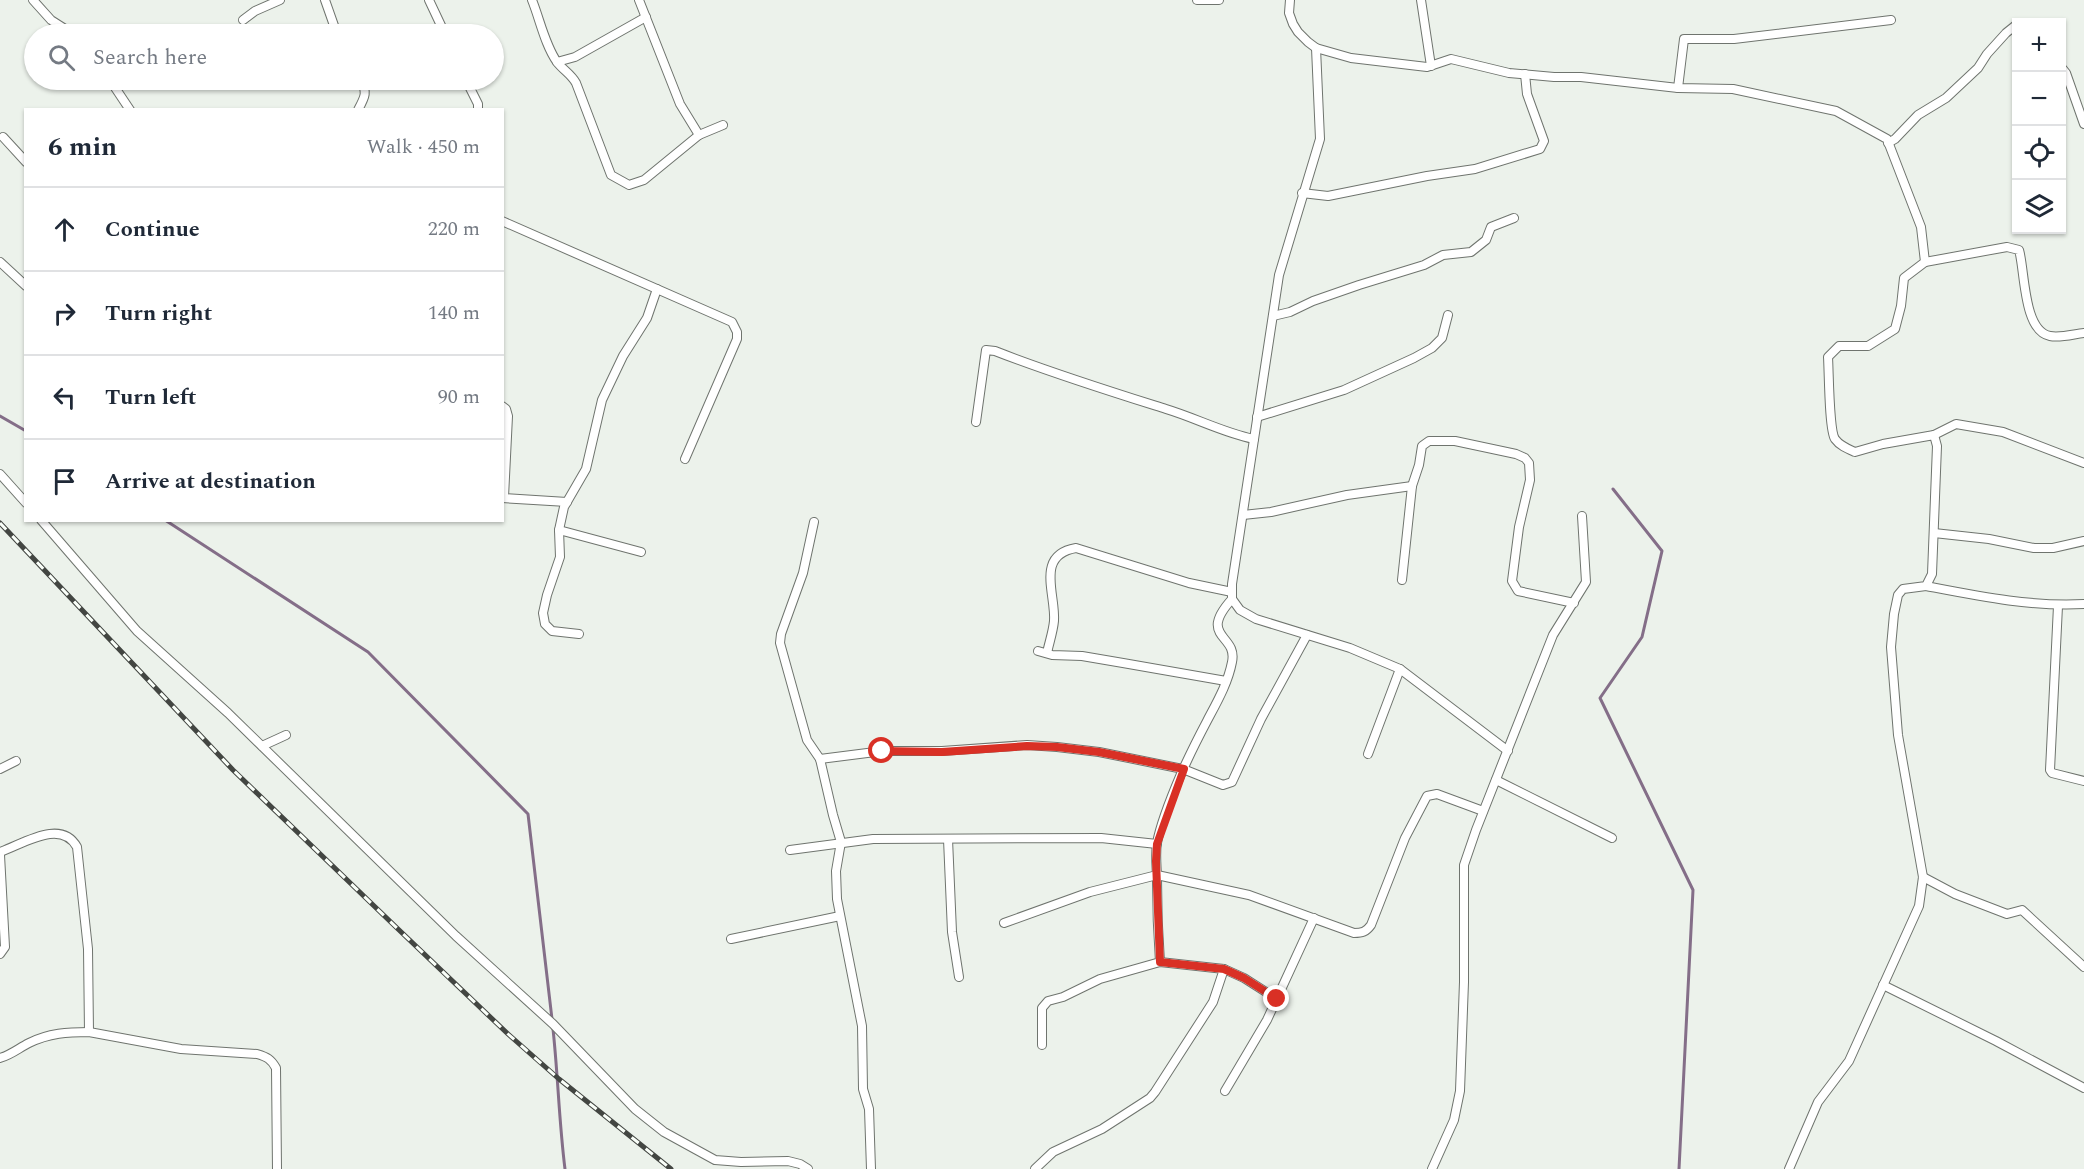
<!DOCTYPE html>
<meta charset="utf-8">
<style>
body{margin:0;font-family:Spectral,serif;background:#f2f2f3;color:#1f2937}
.controls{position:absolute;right:18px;top:18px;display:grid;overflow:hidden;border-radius:0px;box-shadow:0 2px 4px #0004}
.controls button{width:54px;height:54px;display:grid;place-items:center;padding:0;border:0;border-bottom:2px solid #e0e1e3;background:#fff;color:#1f2937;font:30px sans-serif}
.stop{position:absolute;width:18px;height:18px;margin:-14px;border:4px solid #d93025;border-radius:50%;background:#fff}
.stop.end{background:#d93025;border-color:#fff;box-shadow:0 2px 6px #0008}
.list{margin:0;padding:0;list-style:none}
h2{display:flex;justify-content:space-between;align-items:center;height:78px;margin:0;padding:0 24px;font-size:26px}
h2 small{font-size:20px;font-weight:400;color:#747a83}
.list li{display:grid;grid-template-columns:39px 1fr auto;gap:18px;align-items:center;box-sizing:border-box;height:84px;padding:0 24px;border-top:2px solid #e0e1e3}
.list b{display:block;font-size:22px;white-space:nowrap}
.list em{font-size:20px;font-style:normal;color:#747a83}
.icon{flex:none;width:33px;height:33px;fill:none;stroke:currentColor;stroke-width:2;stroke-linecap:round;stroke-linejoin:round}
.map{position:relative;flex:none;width:2084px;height:1169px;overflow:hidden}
.search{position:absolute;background:#fff;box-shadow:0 2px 4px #0004;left:24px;top:24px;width:480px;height:66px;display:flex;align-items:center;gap:15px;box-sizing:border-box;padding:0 21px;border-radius:33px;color:#747a83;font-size:22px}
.panel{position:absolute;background:#fff;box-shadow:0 2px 4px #0004;left:24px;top:108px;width:480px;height:414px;border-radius:0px}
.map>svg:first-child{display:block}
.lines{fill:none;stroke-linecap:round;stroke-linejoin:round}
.stream{stroke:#846e88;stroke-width:3}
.street-casing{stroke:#6f746e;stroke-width:10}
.street{stroke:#fff;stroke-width:8}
.rail-casing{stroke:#434642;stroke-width:5}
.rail{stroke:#fafff9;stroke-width:3;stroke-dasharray:9;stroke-linecap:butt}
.route{stroke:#d93025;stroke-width:8}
</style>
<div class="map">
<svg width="2084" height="1169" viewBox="0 0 2084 1169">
<rect width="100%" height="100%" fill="#ecf2eb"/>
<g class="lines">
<g class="stream">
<path d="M0 416 26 431"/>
<path d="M1613 489 1662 551 1642 637 1600 698 1693 890 1679 1169"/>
<path d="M165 520 368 652 528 814 552 1019"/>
<path d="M553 1029C558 1075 559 1122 565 1169"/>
</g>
<g class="street-casing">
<g id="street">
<path d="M33 0 51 20 73 34"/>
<path d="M325 0 337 34"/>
<path d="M429 0 445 34"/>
<path d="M532 0C540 20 545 45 557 62 563 70 571 74 576 83L611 175 629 185 644 180 699 135 723 125"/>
<path d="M639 0 680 104 699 135"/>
<path d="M1197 0H1219"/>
<path d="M1290 0 1289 13 1293 24 1298 32 1308 42 1316 48 1351 58 1427 67 1451 59 1509 73 1554 77H1581L1678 88 1733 89 1836 111 1887 139 1921 227 1925 262 1904 278 1901 306 1895 329 1868 346H1839L1828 357C1829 372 1829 430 1835 439 1840 446 1848 449 1855 452L1883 444 1934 435 1937 446 1932 574 1926 586 1903 589 1898 595 1894 614 1891 647 1898 735 1923 877 1919 906 1849 1061 1818 1102 1789 1169"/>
<path d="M1421 0 1431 66"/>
<path d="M243 20 255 11 280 0"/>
<path d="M1316 48 1320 139 1279 275 1232 584V599L1240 610 1256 619 1350 648 1400 669 1508 751"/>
<path d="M557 62 575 57 646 17"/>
<path d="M2062 68 2066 73 2084 124"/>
<path d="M110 80 130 110"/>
<path d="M466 80 478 104V110"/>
<path d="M1678 88 1684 39H1734L1891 20"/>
<path d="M358 110C365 97 368 92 360 80"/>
<path d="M3 137 26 162"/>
<path d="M1888 143 1895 139 1918 115 1946 98 1978 68 1987 54 2006 33 2016 25"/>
<path d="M1302 193 1328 196 1427 176 1475 169 1540 149 1544 141 1527 94 1525 74"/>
<path d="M502 221 732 322 737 332V339L685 459"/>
<path d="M0 262 26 286"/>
<path d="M1925 262 2007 247 2019 250C2025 270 2023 331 2050 336 2061 338 2074 334 2084 333"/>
<path d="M1273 316 1290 312 1313 301 1359 285 1424 265 1443 255 1471 252 1486 240 1491 227 1514 218"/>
<path d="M502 406 506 409 508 416 504 497"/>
<path d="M1257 417 1344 390 1414 358 1432 348 1442 338 1448 315"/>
<path d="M976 422 986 350 995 351C1051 373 1109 391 1166 409 1196 418 1224 433 1254 439"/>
<path d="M1934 435 1956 424 2003 432 2084 463"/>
<path d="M0 474 26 503"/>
<path d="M502 498 567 502"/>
<path d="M1243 515 1271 512 1347 495 1412 486"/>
<path d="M41 520 137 631 228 713 456 936 553 1024 635 1109 664 1132 715 1160 741 1162 788 1161 800 1164 808 1169"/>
<path d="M814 522 803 573 781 634 780 643 807 740 820 759 833 815 841 842 836 871 837 899 862 1026 863 1089 869 1109 871 1169"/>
<path d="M559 530 641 552"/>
<path d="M1934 533 1989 539 2034 548H2053L2084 541"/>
<path d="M1402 580 1412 486 1419 465 1422 446 1429 441H1455L1516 454 1525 458 1529 463 1530 480 1519 527 1512 581 1518 591 1574 603"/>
<path d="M1926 586C1978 596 2031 607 2084 604"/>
<path d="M2058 606 2050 770 2052 773 2084 781"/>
<path d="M579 634 552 631 545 624 543 613 547 595 560 557 559 530 564 507 586 469 602 400 623 356 647 318 657 289"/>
<path d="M1038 651 1052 655 1082 656 1123 663 1226 681"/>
<path d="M1047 653C1049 643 1053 632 1054 621 1056 594 1035 555 1076 548L1189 583 1232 592"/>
<path d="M262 746 286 735"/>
<path d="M1368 754 1400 669"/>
<path d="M820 759 883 751H942L1027 745 1057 747 1099 752 1183 769 1223 785 1232 782 1261 719 1307 635"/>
<path d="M0 769 16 761"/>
<path d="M1496 780 1612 838"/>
<path d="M948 839 952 932 959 977"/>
<path d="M790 850 873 839 1101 838 1157 844"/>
<path d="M0 852C23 844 61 818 77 847L88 949 89 1032"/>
<path d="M0 855 5 947 0 954"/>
<path d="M1923 877 1955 894 2007 914 2022 910 2084 967"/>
<path d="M1004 923 1090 892 1157 875 1249 895 1354 933C1362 933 1366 932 1371 925L1405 838 1427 796 1437 794 1483 811"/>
<path d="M731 939 840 916"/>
<path d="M1160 962C1158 935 1157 907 1157 880 1157 868 1155 855 1157 843 1161 821 1172 795 1181 774 1189 756 1198 738 1207 721 1217 702 1228 683 1232 662 1238 634 1197 638 1232 599"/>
<path d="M1224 969 1244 978 1277 999"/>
<path d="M1883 985 1996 1041 2084 1088"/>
<path d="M0 1058C11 1055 19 1048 29 1043 49 1033 68 1032 89 1032L181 1049 257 1054C267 1057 271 1059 276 1068L277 1169"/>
<path d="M1225 1091 1267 1020 1314 918"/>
<path d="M1035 1169 1053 1152 1102 1129 1150 1098 1155 1092 1213 1002 1224 969 1160 962 1100 979 1063 997 1048 1001 1042 1008V1045"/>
<path d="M1432 1169 1454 1120 1460 1091 1464 982V865L1476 830 1553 635 1586 582 1582 516"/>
</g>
</g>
<use href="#street" class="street"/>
<g class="rail-casing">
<path id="rail" d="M0 523 233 770 398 929 508 1034 559 1079 671 1169"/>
</g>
<use href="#rail" class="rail"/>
</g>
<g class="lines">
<path class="route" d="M882 751 942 752 1027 746 1057 747 1099 752 1184 769 1157 844 1156 861 1160 962 1224 969 1244 978 1277 999"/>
</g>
</svg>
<div class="controls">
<button>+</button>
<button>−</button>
<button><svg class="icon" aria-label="locate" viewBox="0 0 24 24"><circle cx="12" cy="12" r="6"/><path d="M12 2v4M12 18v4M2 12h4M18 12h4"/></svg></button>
<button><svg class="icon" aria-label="layers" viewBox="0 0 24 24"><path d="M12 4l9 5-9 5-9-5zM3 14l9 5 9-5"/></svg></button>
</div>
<div class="stop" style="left:882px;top:751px"></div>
<div class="stop end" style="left:1277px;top:999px"></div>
<div class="search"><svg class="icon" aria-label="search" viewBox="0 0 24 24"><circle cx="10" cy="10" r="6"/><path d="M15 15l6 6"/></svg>Search here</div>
<section class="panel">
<h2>6 min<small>Walk · 450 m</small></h2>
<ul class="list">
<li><svg class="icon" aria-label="ahead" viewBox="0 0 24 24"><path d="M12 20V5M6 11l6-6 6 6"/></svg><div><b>Continue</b></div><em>220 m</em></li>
<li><svg class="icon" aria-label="right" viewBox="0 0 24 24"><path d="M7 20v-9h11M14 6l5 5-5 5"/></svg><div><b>Turn right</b></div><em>140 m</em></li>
<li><svg class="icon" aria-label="left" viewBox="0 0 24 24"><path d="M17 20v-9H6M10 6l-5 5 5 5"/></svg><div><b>Turn left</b></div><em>90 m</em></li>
<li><svg class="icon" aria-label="arrive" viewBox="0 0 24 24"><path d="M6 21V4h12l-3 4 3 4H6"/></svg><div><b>Arrive at destination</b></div></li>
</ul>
</section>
</div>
